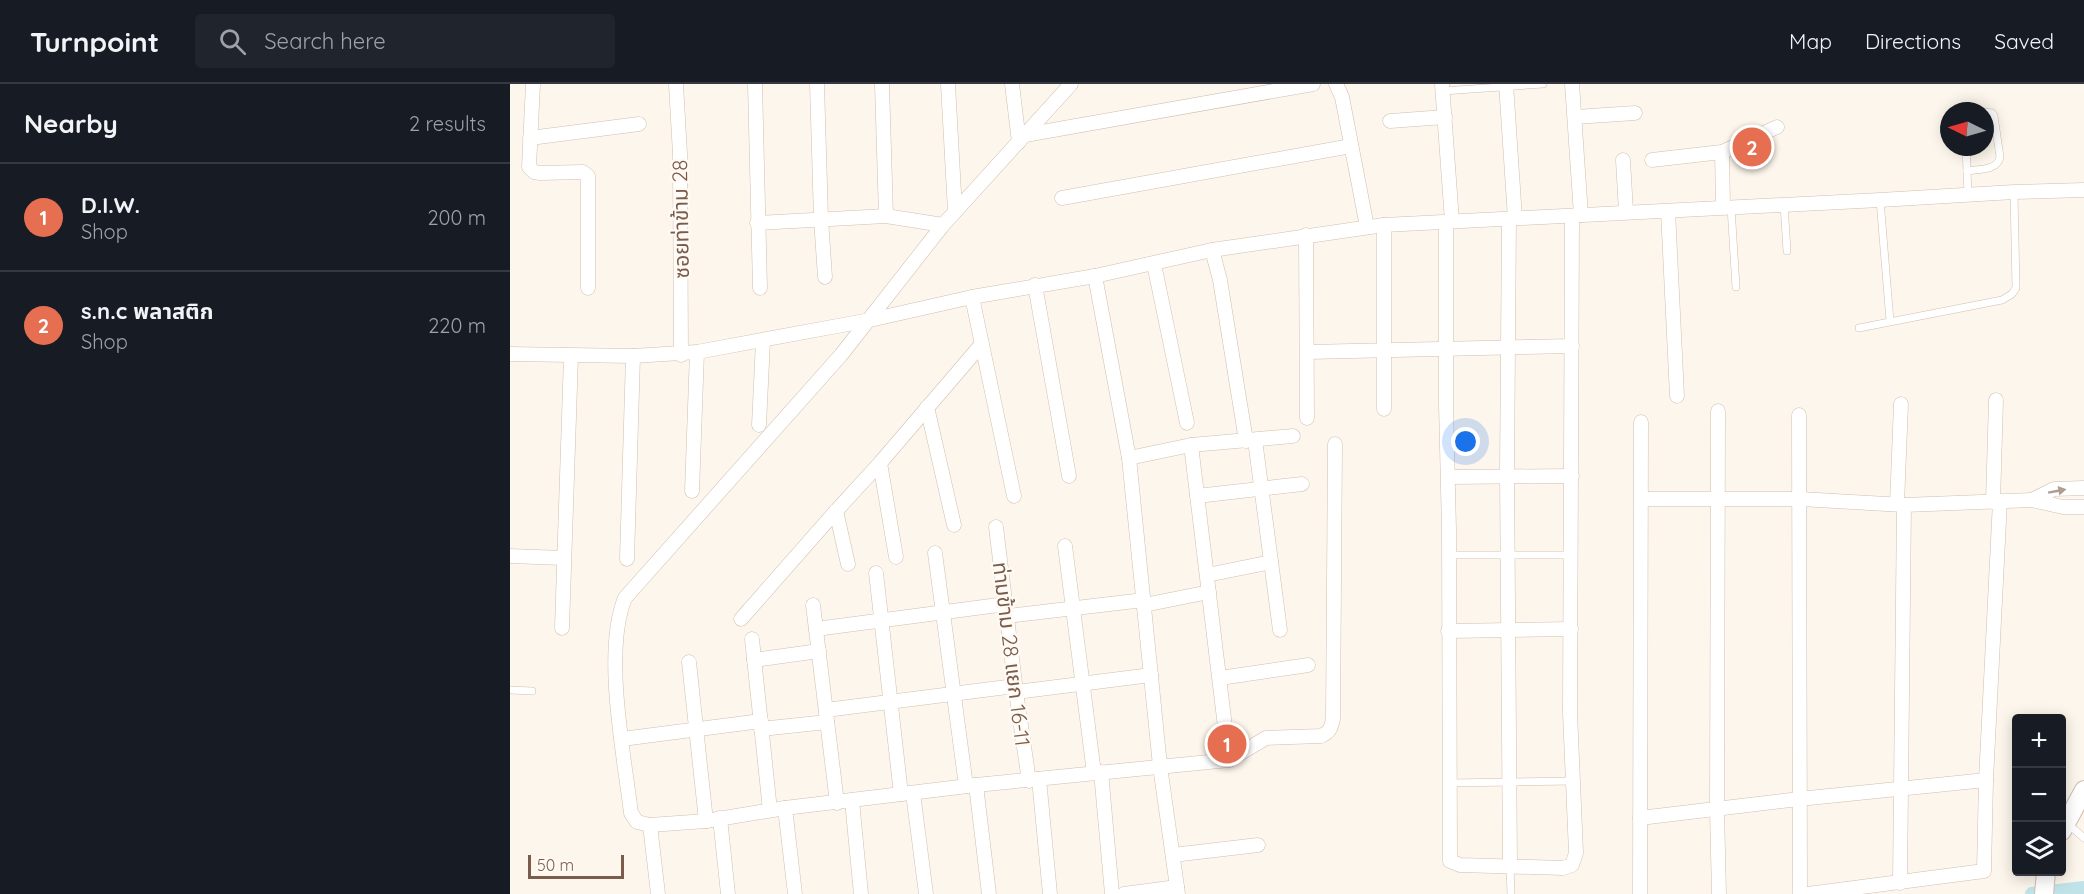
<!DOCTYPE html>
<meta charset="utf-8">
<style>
body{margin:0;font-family:Quicksand,"Noto Sans Thai",sans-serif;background:#20242c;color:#f1f3f6}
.controls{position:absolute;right:18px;bottom:18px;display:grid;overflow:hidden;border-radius:6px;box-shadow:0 3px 15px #0003}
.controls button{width:54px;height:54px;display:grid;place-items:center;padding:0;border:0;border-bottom:2px solid #363941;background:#171b24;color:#f1f3f6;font:30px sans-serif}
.compass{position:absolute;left:1430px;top:18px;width:54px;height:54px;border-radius:50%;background:#171b24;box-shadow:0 3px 15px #0003;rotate:275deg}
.scale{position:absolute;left:18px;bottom:15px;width:96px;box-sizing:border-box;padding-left:6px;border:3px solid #7a5c4d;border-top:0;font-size:16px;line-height:21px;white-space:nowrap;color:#7a5c4d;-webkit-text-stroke:4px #fffaf3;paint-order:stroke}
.you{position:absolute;left:956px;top:358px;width:21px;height:21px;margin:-15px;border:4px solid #fff;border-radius:50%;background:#1a73e8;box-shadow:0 0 0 9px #1a73e833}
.badge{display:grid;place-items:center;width:39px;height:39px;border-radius:50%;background:#e76f51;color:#fff;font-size:20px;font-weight:700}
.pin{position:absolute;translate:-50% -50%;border:3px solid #fff;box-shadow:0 2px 6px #0006}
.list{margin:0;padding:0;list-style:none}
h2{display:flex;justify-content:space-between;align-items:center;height:78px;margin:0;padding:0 24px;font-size:26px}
h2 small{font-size:20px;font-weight:400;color:#9ea1a6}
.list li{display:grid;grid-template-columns:39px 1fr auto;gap:18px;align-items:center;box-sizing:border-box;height:108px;padding:0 24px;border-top:2px solid #363941}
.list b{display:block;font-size:22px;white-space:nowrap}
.list p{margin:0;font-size:20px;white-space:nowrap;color:#9ea1a6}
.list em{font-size:20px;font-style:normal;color:#9ea1a6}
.icon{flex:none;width:33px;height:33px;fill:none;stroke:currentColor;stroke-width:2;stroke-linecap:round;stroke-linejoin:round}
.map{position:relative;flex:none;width:1574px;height:810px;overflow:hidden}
header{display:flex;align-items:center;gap:36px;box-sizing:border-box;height:84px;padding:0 30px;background:#171b24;border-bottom:2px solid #363941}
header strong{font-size:28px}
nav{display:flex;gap:33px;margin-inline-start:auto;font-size:21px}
.search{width:420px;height:54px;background:#20242c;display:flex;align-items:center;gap:15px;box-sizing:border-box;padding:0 21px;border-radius:6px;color:#9ea1a6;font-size:22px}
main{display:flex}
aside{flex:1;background:#171b24}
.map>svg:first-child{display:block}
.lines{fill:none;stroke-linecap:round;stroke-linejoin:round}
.canal{stroke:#bfe3e8;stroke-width:14}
.service-casing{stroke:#d1beb0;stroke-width:8}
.minor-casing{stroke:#d1beb0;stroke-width:15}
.tertiary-casing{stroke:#d1beb0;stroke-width:20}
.service{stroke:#fff;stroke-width:7}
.minor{stroke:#fff;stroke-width:14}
.tertiary{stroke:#fff;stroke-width:18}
.oneway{fill:#af9d94}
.labels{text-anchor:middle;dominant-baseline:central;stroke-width:5;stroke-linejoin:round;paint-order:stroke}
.street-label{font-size:21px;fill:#7a5c4d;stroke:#fffaf3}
</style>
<header>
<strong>Turnpoint</strong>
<div class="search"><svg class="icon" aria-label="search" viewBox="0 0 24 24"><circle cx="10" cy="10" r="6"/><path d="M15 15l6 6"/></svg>Search here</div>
<nav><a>Map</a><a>Directions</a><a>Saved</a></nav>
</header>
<main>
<aside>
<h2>Nearby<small>2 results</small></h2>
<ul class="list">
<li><span class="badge">1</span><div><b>D.I.W.</b><p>Shop</p></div><em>200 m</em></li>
<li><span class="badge">2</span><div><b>s.n.c พลาสติก</b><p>Shop</p></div><em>220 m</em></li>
</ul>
</aside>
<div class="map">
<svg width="1574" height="810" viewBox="0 0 1574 810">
<rect width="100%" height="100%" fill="#fdf6ec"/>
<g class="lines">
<path class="canal" d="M1522 810 1574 804"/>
<g class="service-casing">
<g id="service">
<path d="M933 7 1033 0"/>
<path d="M1456 63 1458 110"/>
<path d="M1457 87C1469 85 1487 87 1490 73L1484 32 1482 29 1475 28"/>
<path d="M1370 116 1380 237"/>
<path d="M1274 120 1277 167"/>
<path d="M1221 123 1226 203"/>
<path d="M1349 244 1492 216 1502 210 1506 204 1504 108"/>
<path d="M939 471H1062"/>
<path d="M0 606 22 607"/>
<path d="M939 699 1062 697"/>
<path d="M1558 740 1574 754"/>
<path d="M1000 783 1001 810"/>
</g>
</g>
<g class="minor-casing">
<g id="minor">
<path d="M23 0 19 83 24 88 30 89 73 88 78 92V204"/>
<path d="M166 0 170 70 171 271"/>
<path d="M245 0 250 204"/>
<path d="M307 0 311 135 315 193"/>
<path d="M372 0 376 132"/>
<path d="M438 0 445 127"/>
<path d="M502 0 509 58"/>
<path d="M561 0 433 141 331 271 115 514C93 568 114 670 121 729L127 738 140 741 196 737 275 724 466 701 719 676 756 654 811 652C820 648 821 644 823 635L825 360"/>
<path d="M826 0 832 13 857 143"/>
<path d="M932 0 942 137"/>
<path d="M996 0 1005 134"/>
<path d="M1062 0 1071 131"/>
<path d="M1065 33 1125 29"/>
<path d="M880 37 935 33"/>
<path d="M515 51 803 0"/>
<path d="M20 54 129 40"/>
<path d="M1212 68 1213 123"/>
<path d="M1113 76 1116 128"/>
<path d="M1142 76 1212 68 1267 43"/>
<path d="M552 114 841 62"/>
<path d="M1158 127 1167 312"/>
<path d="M999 135 997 390 1000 782"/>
<path d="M936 138V320L939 446 940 777 950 781 1053 784 1062 781 1066 769 1060 628 1062 132"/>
<path d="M247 139 376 132 433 141"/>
<path d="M796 151 797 334"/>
<path d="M702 166 710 196 736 357"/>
<path d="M644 180 677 339"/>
<path d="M585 192 619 374"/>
<path d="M525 201 559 392"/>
<path d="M462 213 504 412"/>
<path d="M798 268 1062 262"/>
<path d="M0 270 123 272 187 268 360 236 462 213 585 192 702 166 874 141 1370 116 1504 108 1574 106"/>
<path d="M417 323 444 441"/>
<path d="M874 325V141"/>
<path d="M1208 327 1207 726 1209 810"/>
<path d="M1289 331 1290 810"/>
<path d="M249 341 253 257"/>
<path d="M745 356 770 546"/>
<path d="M681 361 719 676"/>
<path d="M370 379 386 473"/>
<path d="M939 393 1062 392"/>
<path d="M182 407 187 268"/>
<path d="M687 412 792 400"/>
<path d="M1131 415H1290L1394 421 1522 416 1553 423H1574"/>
<path d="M1522 416 1544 405 1574 404"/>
<path d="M1483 418 1486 316"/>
<path d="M1387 420 1391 320"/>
<path d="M326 427 338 480"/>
<path d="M486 443 506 608 519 697"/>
<path d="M555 462 584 689"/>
<path d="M425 469 456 702"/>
<path d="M0 472 53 474"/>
<path d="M117 475 123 272"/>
<path d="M366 489 391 710"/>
<path d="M697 491 761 478"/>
<path d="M303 521 327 719"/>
<path d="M634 521 699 508"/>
<path d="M498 532 634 516"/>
<path d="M231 535 326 427 370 379 471 261"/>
<path d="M52 544 61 272"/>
<path d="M306 545 496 520"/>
<path d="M938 547 1061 545"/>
<path d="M242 555 260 726"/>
<path d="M244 576 309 567"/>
<path d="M179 578 196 737"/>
<path d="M710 594 798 581"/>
<path d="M506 608 641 591"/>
<path d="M316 626 505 602"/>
<path d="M251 645 317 638"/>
<path d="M112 655 251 637"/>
<path d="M591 688 602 810"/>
<path d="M529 695 540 810"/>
<path d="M466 701 479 810"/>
<path d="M403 709 416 810"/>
<path d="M342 717 351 810"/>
<path d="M275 724 285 810"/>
<path d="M210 734 218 810"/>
<path d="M1130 734 1289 715 1476 696"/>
<path d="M140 741 148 810"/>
<path d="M663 771 748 761"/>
<path d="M1390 799 1394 421"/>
<path d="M614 810 667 803"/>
<path d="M668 810 650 682 619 374 681 361 783 352"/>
<path d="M1130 810 1131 338"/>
<path d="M1298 810 1474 787 1476 696 1490 417"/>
</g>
</g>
<g class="tertiary-casing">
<g id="tertiary">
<path d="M1552 747 1574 706"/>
<path d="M1534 810 1536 788"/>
</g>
</g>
<use href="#service" class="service"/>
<use href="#minor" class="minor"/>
<use href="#tertiary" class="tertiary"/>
</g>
<defs><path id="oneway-solid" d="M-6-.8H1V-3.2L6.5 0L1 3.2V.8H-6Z" transform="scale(1.5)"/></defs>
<use class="oneway" href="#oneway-solid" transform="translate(1547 407) rotate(-10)"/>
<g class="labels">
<g class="street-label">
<text transform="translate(170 135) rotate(-91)">ซอยท่าข้าม 28</text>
<text transform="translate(502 570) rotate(83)">ท่ามข้าม 28 แยก 16-11</text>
</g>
</g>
</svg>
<div class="controls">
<button>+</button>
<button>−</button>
<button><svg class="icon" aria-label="layers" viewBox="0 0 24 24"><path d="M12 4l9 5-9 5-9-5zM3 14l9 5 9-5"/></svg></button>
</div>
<svg class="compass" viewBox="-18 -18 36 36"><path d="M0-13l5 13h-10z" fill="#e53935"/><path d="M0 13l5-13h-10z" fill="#9ea1a6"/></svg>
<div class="scale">50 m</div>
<div class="you"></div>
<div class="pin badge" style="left:717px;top:660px">1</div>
<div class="pin badge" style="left:1242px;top:63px">2</div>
</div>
</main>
